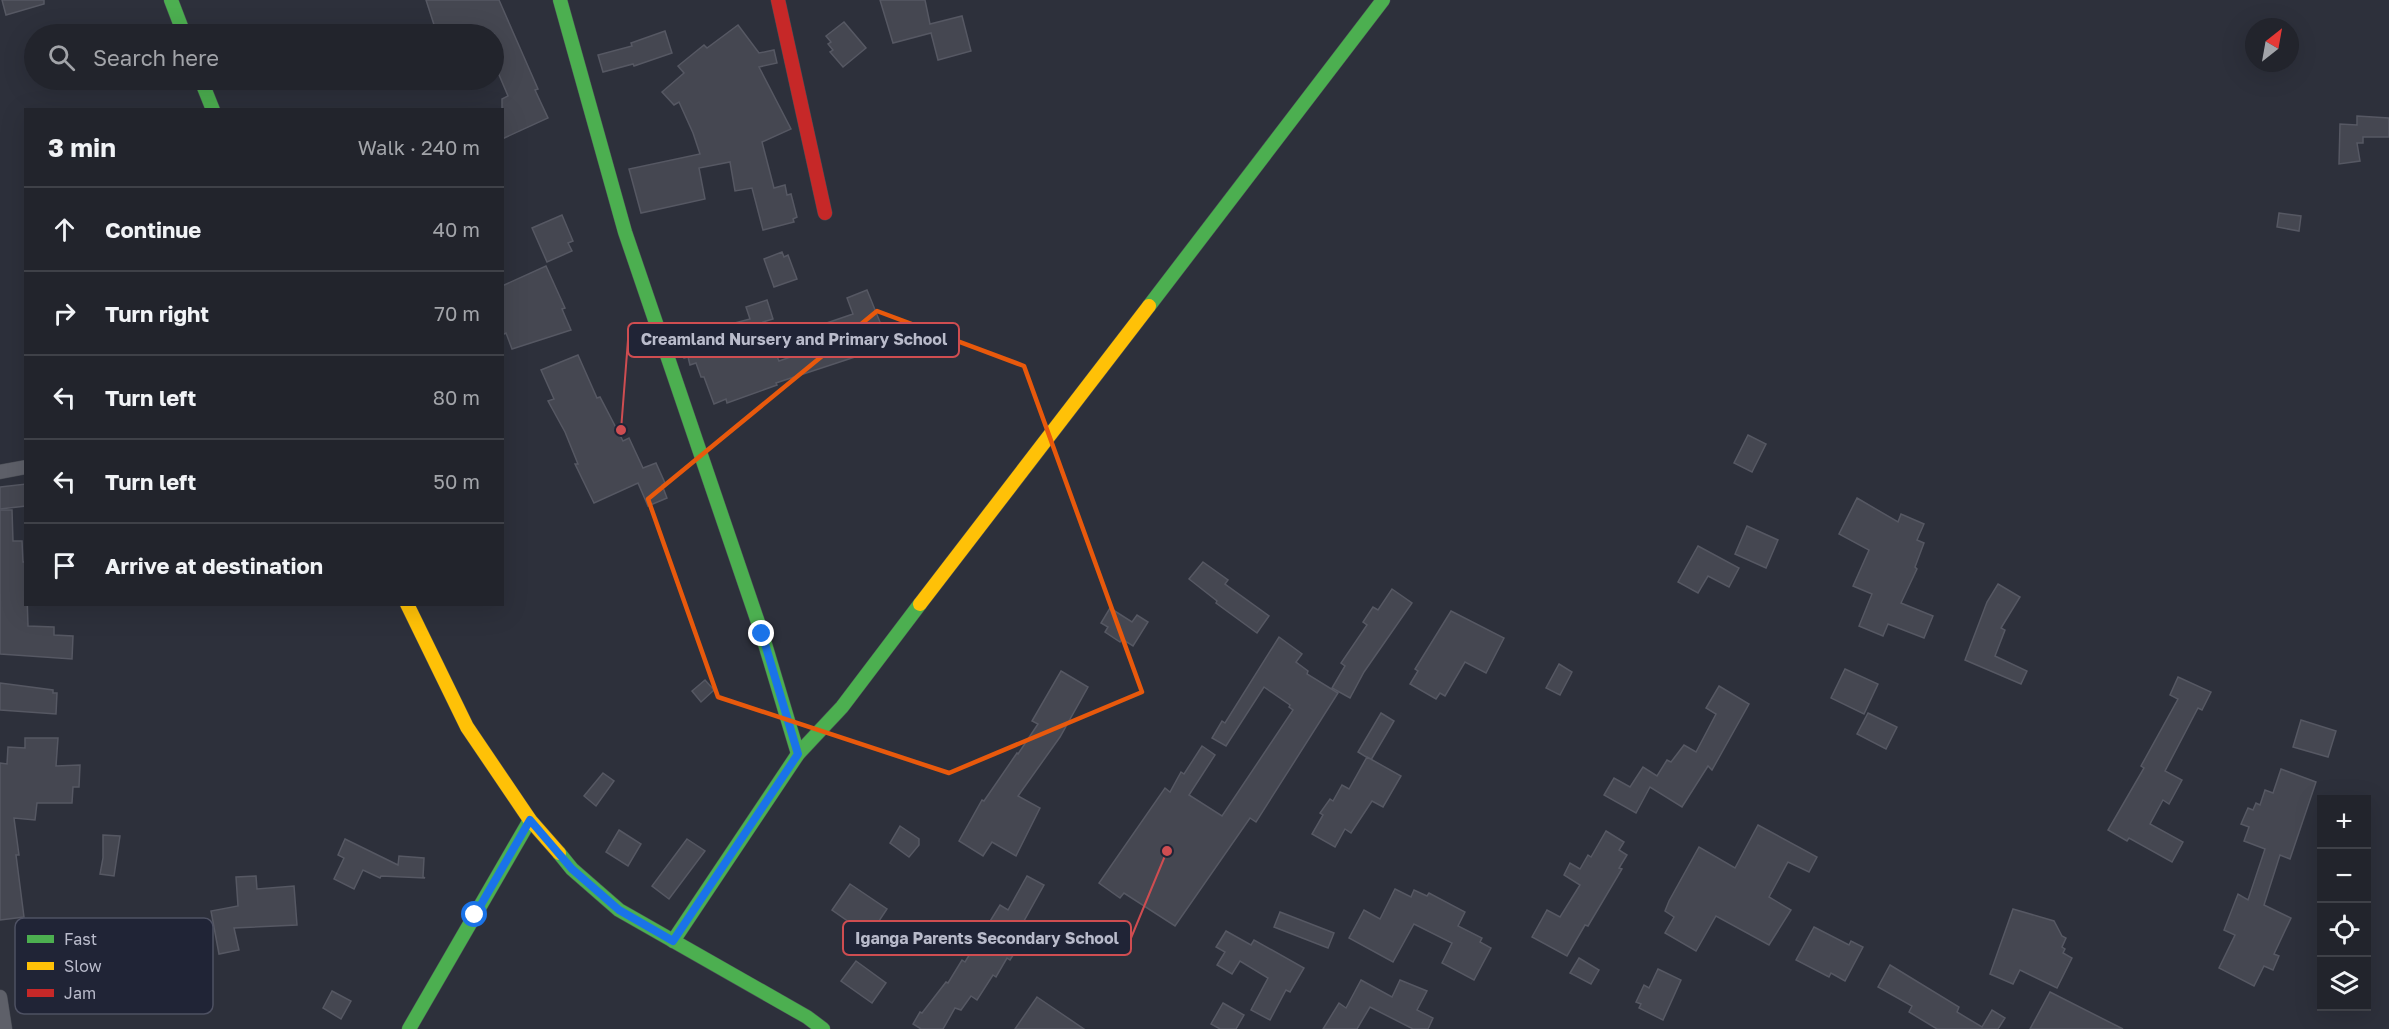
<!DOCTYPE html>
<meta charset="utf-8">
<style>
body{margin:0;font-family:"Golos Text",sans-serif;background:#2e3038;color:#f1f3f6}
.controls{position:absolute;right:18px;bottom:18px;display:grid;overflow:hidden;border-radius:0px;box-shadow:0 6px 24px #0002}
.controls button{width:54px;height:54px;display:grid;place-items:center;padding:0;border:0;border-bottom:2px solid #3f4148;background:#22242c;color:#f1f3f6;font:30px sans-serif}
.compass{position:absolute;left:2245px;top:18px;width:54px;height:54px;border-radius:50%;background:#22242c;box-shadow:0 6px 24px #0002;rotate:31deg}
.stop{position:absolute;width:18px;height:18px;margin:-14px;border:4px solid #1a73e8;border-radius:50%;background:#fff}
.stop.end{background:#1a73e8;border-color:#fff;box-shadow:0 2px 6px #0008}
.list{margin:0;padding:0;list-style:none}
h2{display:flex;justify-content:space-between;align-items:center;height:78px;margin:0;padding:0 24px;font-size:26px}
h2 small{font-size:20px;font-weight:400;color:#a2a4a9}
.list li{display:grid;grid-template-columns:39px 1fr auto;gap:18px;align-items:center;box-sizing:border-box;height:84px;padding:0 24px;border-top:2px solid #3f4148}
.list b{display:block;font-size:22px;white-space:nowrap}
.list em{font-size:20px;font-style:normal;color:#a2a4a9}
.icon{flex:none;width:33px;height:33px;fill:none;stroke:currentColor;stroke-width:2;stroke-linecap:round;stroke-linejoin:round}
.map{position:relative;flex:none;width:2389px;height:1029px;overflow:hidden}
.search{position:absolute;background:#22242c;box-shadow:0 6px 24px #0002;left:24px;top:24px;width:480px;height:66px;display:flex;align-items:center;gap:15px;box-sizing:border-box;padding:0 21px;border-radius:33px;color:#a2a4a9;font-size:22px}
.panel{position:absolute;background:#22242c;box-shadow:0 6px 24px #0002;left:24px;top:108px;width:480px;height:498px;border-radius:0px}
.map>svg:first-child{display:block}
.building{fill:#454751;stroke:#565863;stroke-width:1.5}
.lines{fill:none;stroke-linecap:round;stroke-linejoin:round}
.street-casing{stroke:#494c54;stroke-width:15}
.fast-casing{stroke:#494c54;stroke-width:15}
.slow-casing{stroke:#494c54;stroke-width:15}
.jam-casing{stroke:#494c54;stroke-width:15}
.street{stroke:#5e6069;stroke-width:14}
.fast{stroke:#4caf50;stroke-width:14}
.slow{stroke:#ffc107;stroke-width:14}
.jam{stroke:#c62828;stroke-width:14}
.route{stroke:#1a73e8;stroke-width:8}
.marked{fill:none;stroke:#e8590c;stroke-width:4.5;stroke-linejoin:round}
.key{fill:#202436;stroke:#4e5163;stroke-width:1.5}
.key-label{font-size:16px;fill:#b9bbcb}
.leader{fill:none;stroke:#cf4d51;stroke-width:2}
.callout-dot{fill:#cf4d51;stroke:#202436;stroke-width:2}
.callout{fill:#202436;stroke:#cf4d51;stroke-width:2}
.callout-label{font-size:16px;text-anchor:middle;font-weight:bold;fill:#b9bbcb}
</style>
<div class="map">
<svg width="2389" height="1029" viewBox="0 0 2389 1029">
<rect width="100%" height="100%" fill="#2d303b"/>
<g class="building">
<path d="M2 0H44V4L6 15Z"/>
<path d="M426 0H499L538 89 535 90 548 118 502 139V99L508 96 494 63V34H437Z"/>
<path d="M880 0H925L930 24 962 16 971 51 938 60 931 33 893 43Z"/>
<path d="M844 22 866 48 843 67 830 52 833 50 828 44 831 42 826 36Z"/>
<path d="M738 25 759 53 774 50 777 63 759 67 791 129 762 142 774 188 785 185 787 195 791 194 797 217 793 219 794 222 763 230 752 188 735 191 730 162 699 168 705 199 641 213 629 169 700 154 693 133 679 102 674 105 662 92 684 73 678 66 704 45 707 48Z"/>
<path d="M665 31 672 53 634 66 633 64 603 72 598 55 632 46 631 43Z"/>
<path d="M2357 116 2389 118V137H2363V143H2357L2360 161 2339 164 2340 124 2357 125Z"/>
<path d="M2279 213 2301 216 2299 231 2277 227Z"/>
<path d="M562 215 573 241 568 243 572 251 547 262 532 228Z"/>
<path d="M782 252 784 257 788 255 797 279 774 287 764 259Z"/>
<path d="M546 266 565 308 562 309 571 330 512 349 506 333 502 335V286Z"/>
<path d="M867 290 882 327 855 338 861 355 776 383 777 385 727 403 726 399 714 404 704 377H701L696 363 690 365 688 357 684 358 678 339 682 338 680 332 706 324 708 330 750 319 746 307 767 300 773 319 763 322 779 361 819 347 812 328 853 314 847 298Z"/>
<path d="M578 355 597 398 600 397 623 441 629 438 643 468 656 463 665 483 662 485 667 498 648 506 638 483 594 503 575 464H578L565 432 548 401 554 399 541 370Z"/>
<path d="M1748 435 1766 444 1752 472 1734 463Z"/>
<path d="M26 484V506L0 509V487Z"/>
<path d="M1857 498 1898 522 1901 514 1924 524 1917 540 1924 543 1915 567 1917 569 1901 603 1933 616 1924 638 1888 624 1883 636 1859 626 1872 594 1853 586 1869 550 1839 534Z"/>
<path d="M0 510H12L13 541H22L23 562H26L28 626 54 627V635L73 636 72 659 0 654Z"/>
<path d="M1747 526 1778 540 1766 568 1735 554Z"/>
<path d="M1698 546 1739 568 1729 587 1708 576 1698 593 1678 582Z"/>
<path d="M1203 562 1228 580 1225 584 1269 616 1257 633 1216 603 1217 601 1189 579Z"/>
<path d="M1998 584 2020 597 2001 628 2005 630 1995 656 2027 671 2021 684 1965 660 1987 602Z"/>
<path d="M1392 589 1412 603 1364 672 1350 698 1332 688 1345 666 1341 663 1367 625 1363 622 1373 607 1378 610Z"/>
<path d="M1110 608 1132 622 1137 615 1148 622 1133 646 1122 639 1120 642 1105 632 1108 627 1101 623Z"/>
<path d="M1451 611 1504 638 1486 673 1465 662 1445 696 1440 693 1436 699 1410 684 1418 671 1415 669Z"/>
<path d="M1279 637 1302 654 1296 662 1308 671 1307 674 1338 693 1256 822 1250 818 1175 926 1124 893 1120 898 1099 883 1165 788 1170 792 1181 772 1184 774 1202 746 1215 755 1189 795 1222 816 1293 710 1289 707 1290 705 1264 687 1226 746 1212 738 1222 721 1225 723Z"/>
<path d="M1559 664 1572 672 1560 695 1546 688Z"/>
<path d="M1845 669 1878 684 1864 714 1831 698Z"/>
<path d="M1061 671 1088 687 1060 737 1018 796 1040 808 1016 856 992 842 983 856 959 841 982 800 984 801 1017 753 1018 754 1038 724 1032 721Z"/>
<path d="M2178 677 2211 692 2202 710 2198 708 2165 771 2182 780 2169 804 2163 800 2150 824 2183 842 2172 862 2129 838 2127 841 2108 830 2144 768 2141 766 2178 699 2170 695Z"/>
<path d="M705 680 714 690 701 702 692 691Z"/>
<path d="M0 683 53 690V693H57L56 714 0 710Z"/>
<path d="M1719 686 1749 704 1712 770 1708 766 1682 807 1650 787 1636 813 1604 795 1614 778 1630 787 1643 767 1657 776 1667 760 1671 762 1684 745 1696 752 1716 714 1706 708Z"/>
<path d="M1381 713 1394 721 1371 760 1358 752Z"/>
<path d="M1868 713 1897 727 1886 749 1857 734Z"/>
<path d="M2301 720 2336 731 2328 757 2293 747Z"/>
<path d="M25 738H58L56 766 80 765 79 787H73L72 803H37L35 820 14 818 19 855H16L24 917 0 920V763L7 764 8 747 25 748Z"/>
<path d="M1367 757 1401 776 1383 807 1372 801 1351 833 1345 829 1335 847 1312 834 1323 815 1320 813 1330 799 1333 801 1342 785 1349 789Z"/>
<path d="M2281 769 2316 782 2290 859 2280 855 2264 905 2291 918 2274 954 2279 956 2273 970 2264 966 2254 986 2219 968 2235 935 2224 930 2238 894 2248 900 2265 849 2244 841 2249 827 2241 824 2248 808 2253 810 2256 803 2260 805 2265 790 2273 793Z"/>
<path d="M603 773 614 781 596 806 584 796Z"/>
<path d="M1758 825 1817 857 1809 872 1788 862 1769 897 1791 910 1769 945 1716 916 1696 951 1665 933 1674 917 1665 911 1669 901 1699 847 1735 868Z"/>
<path d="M900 826 919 839V845L909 857 890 843Z"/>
<path d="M619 830 641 844 628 866 606 852Z"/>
<path d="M1606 831 1624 842 1619 850 1627 855 1619 868 1622 869 1588 926 1585 925 1567 956 1532 937 1547 910 1560 917 1580 885 1564 875 1570 863 1580 869 1588 855 1591 857Z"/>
<path d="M103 835 120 836 114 876 100 874 103 858Z"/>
<path d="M345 839 398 865 399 856 424 858 423 877 425 878 381 876 380 878 363 870 354 889 334 879 344 858 338 855Z"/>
<path d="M687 839 705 851 669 899 652 886Z"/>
<path d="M256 876 257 889 294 886 297 925 234 928 239 950 219 954 211 911 238 906 236 877Z"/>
<path d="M1027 876 1044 885 1024 921 1032 926 1010 960 1007 958 996 977 993 975 977 1000 971 996 961 1010 955 1008 943 1029H921L913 1024 920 1012 922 1013 946 982 948 983 962 960 965 962 1000 905 1008 910Z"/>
<path d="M850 884 887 909 869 936 832 910Z"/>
<path d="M1395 889 1411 897 1414 890 1427 896 1429 893 1465 912 1458 926 1482 938 1480 942 1491 948 1474 980 1442 963 1452 943 1414 924 1393 962 1349 938 1364 910 1380 919Z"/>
<path d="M2013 909 2054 921 2062 936 2066 938 2062 947 2065 949 2063 953 2072 958 2057 988 2020 970 2013 984 1990 974Z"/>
<path d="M1280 912 1334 933 1328 948 1274 927Z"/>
<path d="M1814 927 1849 945 1851 941 1863 947 1845 981 1831 973 1829 977 1796 960Z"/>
<path d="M1226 931 1251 945 1254 940 1304 968 1290 992 1286 990 1270 1020 1251 1010 1268 978 1240 961 1232 974 1217 965 1225 952 1216 947Z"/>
<path d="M1579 958 1599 970 1591 984 1570 973Z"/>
<path d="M856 961 886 983 872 1003 841 981Z"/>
<path d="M1890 965 1959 1007 1957 1012 1982 1027 1992 1010 2005 1018 1998 1029H1937L1909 1012 1912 1006 1878 987Z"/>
<path d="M1658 969 1681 980 1663 1020 1639 1008 1641 1004 1636 1002 1644 985 1649 988Z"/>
<path d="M1361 980 1392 997 1400 980 1427 991 1417 1010 1433 1018 1428 1029H1413L1370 1007 1357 1029H1323L1339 1003 1346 1008Z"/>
<path d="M332 991 351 1001 341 1019 323 1008Z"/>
<path d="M2050 992 2123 1029H2030Z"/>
<path d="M1037 997 1084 1029H1015Z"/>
<path d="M1223 1003 1244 1015 1236 1029H1220L1211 1024Z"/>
</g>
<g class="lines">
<g class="street-casing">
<g id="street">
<path d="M0 472 26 467"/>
<path d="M0 997 5 1029"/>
</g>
</g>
<g class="fast-casing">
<g id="fast">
<path d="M171 0 184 34"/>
<path d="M560 0 625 232 762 634 798 754"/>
<path d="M201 80 213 110"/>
<path d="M1149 306 1383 0"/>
<path d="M559 853 572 869 619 910 807 1017 823 1029"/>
<path d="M673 941 798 754 842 707 920 604"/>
<path d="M409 1029 530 820"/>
</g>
</g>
<g class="slow-casing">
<g id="slow">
<path d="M407 604 467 727 530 820 559 853"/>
<path d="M920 604 1149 306"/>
</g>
</g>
<g class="jam-casing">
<path id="jam" d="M778 0 825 213"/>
</g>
<use href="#street" class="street"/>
<use href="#fast" class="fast"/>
<use href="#slow" class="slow"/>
<use href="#jam" class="jam"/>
</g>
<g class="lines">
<path class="route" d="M475 915 530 820 572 869 619 910 673 941 798 754 762 634"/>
</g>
<path class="marked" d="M877 311 1024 366 1142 692 949 773 718 697 648 499Z"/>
<rect x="15" y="918" width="198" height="96" rx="9" class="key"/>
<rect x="27" y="935" width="27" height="8" fill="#4caf50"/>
<rect x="27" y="962" width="27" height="8" fill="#ffc107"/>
<rect x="27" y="989" width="27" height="8" fill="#c62828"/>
<g class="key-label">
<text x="64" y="945">Fast</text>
<text x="64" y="972">Slow</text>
<text x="64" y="999">Jam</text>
</g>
<path class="leader" d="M621 430L628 340M1167 851L1131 938"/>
<g class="callout-dot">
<circle cx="621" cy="430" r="6"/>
<circle cx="1167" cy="851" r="6"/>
</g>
<g class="callout">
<rect x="628" y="323" width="331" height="34" rx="6"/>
<rect x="843" y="921" width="288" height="34" rx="6"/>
</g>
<g class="callout-label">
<text x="794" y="345">Creamland Nursery and Primary School</text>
<text x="987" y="944">Iganga Parents Secondary School</text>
</g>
</svg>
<div class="controls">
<button>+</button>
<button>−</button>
<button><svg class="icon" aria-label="locate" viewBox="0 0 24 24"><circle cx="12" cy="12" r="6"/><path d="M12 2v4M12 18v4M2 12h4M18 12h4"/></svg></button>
<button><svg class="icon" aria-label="layers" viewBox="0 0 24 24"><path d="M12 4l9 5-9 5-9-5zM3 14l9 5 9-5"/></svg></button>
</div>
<svg class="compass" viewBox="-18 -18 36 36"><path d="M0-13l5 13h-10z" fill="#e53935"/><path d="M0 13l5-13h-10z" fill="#a2a4a9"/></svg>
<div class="stop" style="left:475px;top:915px"></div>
<div class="stop end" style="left:762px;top:634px"></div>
<div class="search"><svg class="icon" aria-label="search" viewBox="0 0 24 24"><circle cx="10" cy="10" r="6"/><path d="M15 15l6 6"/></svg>Search here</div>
<section class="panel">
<h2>3 min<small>Walk · 240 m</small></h2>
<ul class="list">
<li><svg class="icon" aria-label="ahead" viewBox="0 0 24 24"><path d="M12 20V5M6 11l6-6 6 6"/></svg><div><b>Continue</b></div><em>40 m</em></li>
<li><svg class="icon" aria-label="right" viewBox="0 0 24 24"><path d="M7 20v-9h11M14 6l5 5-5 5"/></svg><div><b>Turn right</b></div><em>70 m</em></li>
<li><svg class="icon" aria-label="left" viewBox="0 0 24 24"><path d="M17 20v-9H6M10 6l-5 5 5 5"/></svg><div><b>Turn left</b></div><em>80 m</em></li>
<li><svg class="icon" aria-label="left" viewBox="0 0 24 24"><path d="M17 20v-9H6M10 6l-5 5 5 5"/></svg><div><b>Turn left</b></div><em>50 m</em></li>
<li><svg class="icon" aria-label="arrive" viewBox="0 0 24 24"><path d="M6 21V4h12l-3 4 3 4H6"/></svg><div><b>Arrive at destination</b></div></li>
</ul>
</section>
</div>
